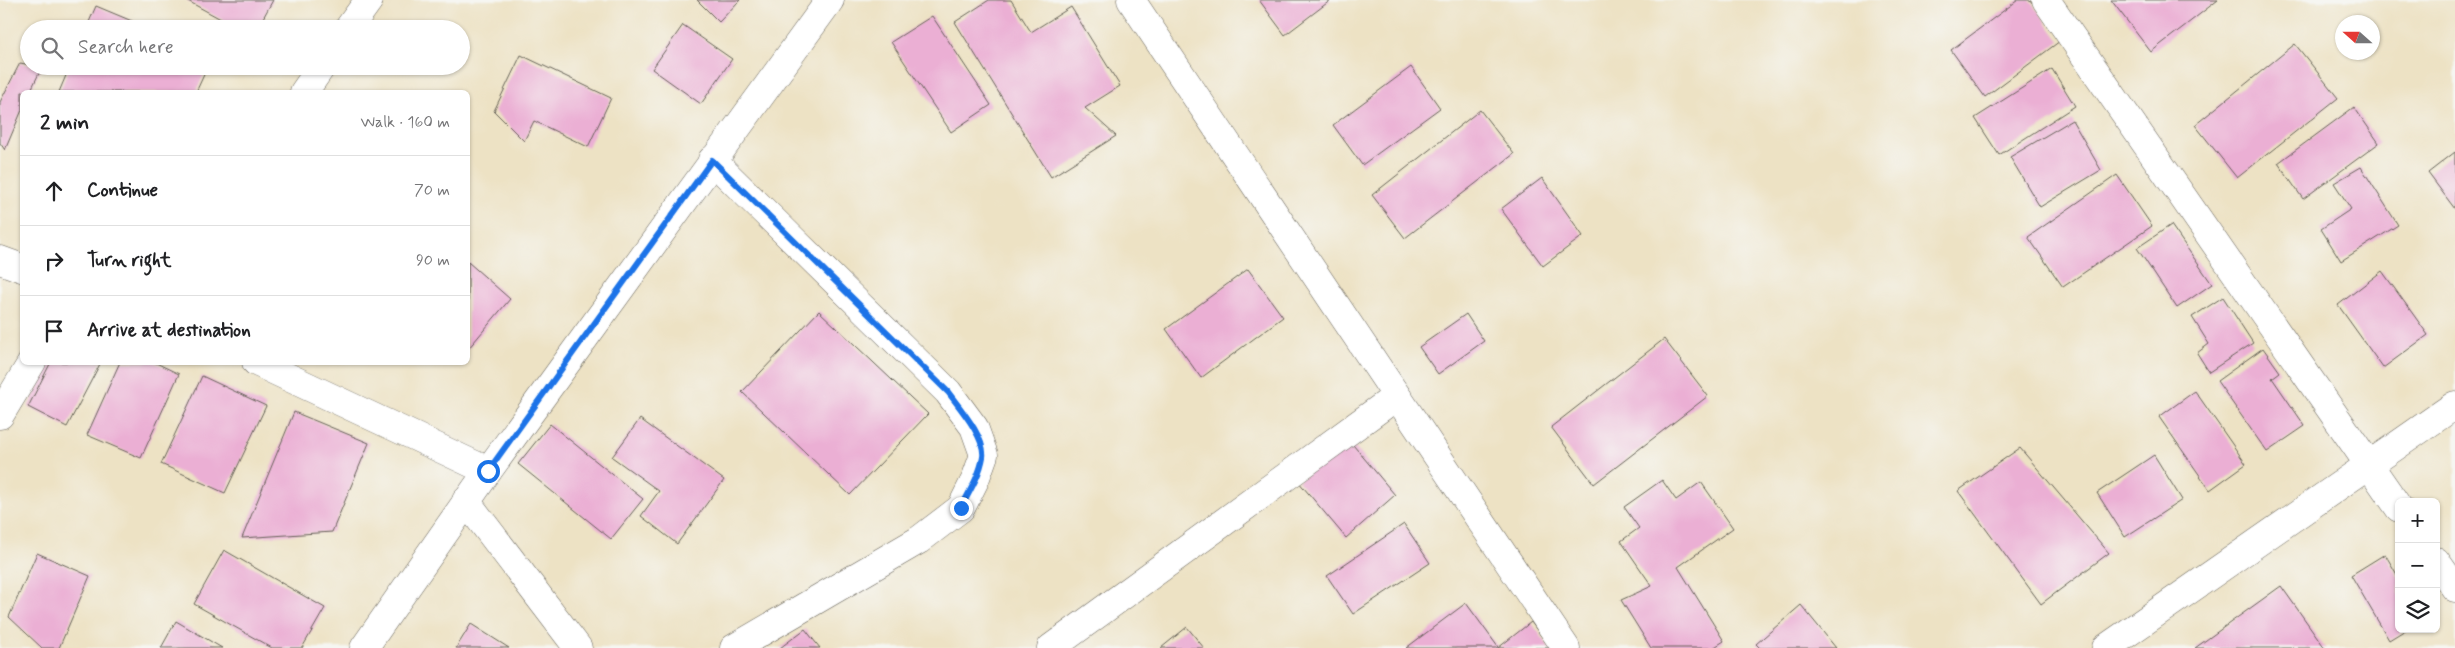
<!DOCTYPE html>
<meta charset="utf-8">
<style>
body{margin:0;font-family:Mynerve,sans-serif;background:#f6f6f6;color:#202124}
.controls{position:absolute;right:15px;bottom:15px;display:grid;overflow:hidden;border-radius:8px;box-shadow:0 1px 4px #0004}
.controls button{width:45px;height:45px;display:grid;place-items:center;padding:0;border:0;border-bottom:1px solid #e0e0e0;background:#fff;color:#202124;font:25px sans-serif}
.compass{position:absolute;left:2335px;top:15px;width:45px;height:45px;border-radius:50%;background:#fff;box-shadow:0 1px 4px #0004;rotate:291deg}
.stop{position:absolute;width:15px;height:15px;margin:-11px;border:4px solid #1a73e8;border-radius:50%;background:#fff}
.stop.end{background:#1a73e8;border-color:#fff;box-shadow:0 1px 5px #0008}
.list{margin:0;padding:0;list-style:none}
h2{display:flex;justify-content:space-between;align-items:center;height:65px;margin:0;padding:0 20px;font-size:21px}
h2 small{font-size:16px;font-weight:400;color:#757577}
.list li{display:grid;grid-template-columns:32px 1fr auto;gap:15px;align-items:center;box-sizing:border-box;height:70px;padding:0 20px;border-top:1px solid #e0e0e0}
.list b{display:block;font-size:19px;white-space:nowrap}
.list em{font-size:16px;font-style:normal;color:#757577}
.icon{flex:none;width:28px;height:28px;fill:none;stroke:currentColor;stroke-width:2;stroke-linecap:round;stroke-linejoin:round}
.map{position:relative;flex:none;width:2455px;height:648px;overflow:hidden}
.search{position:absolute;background:#fff;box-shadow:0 1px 4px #0004;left:20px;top:20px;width:450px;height:55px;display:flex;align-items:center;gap:12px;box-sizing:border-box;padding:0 18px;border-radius:28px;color:#757577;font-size:19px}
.panel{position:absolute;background:#fff;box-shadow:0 1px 4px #0004;left:20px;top:90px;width:450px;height:275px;border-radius:8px}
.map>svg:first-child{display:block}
.building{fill:#ebafd4}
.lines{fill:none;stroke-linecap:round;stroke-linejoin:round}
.minor-casing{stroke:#656157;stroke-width:29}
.major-casing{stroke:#656157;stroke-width:29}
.minor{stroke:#fff;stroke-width:28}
.major{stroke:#fff;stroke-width:28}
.route{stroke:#1a73e8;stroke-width:6}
</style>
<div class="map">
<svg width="2455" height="648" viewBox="0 0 2455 648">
<rect width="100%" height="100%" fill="#f6f6f2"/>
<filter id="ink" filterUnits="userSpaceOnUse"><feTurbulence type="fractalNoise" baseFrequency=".02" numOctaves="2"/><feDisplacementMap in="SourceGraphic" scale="10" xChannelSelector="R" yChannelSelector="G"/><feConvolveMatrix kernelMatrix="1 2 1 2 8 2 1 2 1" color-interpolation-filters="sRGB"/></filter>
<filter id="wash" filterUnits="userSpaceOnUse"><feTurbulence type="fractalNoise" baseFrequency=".0096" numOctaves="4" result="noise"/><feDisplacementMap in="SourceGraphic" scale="20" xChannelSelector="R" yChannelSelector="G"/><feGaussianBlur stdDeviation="1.12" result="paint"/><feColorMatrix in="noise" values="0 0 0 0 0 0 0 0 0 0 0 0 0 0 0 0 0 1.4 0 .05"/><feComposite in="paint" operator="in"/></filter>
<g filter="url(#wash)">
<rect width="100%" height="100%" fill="#ede2c4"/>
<g id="blocks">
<g class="building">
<path d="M186 0H273L257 29H239Z"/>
<path d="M697 0H740L719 22Z"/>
<path d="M989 0H1011L1031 32 1071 7 1120 86 1085 108 1116 136 1051 177 955 22Z"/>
<path d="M1259 0H1331L1285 35Z"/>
<path d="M2018 0H2030L2060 41 1985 97 1951 50Z"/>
<path d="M2111 0H2218L2151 52Z"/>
<path d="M96 6 151 29H86Z"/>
<path d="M932 16 991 105 951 132 891 42Z"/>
<path d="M683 25 732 59 701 104 652 69Z"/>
<path d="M2295 44 2338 98 2237 178 2195 125Z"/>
<path d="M521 55 611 98 588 147 534 121 524 141 494 111Z"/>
<path d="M20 63 42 67 30 92H22V110L5 150 0 143V102Z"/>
<path d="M70 66H208L196 92H59Z"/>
<path d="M1411 67 1440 108 1362 165 1333 125Z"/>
<path d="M2052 69 2075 106 1999 155 1975 118Z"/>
<path d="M2354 107 2379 143 2303 199 2278 163Z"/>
<path d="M1480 110 1514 154 1405 238 1372 195Z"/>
<path d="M2072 120 2101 170 2040 207 2010 157Z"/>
<path d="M2455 152V209L2428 173Z"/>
<path d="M2361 167 2398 225 2341 261 2321 229 2351 209 2334 183Z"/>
<path d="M2117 175 2152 226 2063 287 2028 237Z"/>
<path d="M1542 178 1583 236 1543 266 1501 209Z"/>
<path d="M2171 225 2212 284 2177 308 2137 248Z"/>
<path d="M468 262 510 299 468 349Z"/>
<path d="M1248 269 1283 317 1201 378 1166 329Z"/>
<path d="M2382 271 2428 335 2383 368 2338 305Z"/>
<path d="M2223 297 2253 343 2209 372 2197 353 2209 344 2192 317Z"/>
<path d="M819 311 928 414 850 495 742 392Z"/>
<path d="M1466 314 1484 341 1438 374 1419 347Z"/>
<path d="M1664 339 1708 396 1594 484 1551 427Z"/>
<path d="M2263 348 2280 372 2272 378 2305 426 2267 452 2217 381Z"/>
<path d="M51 362H101L67 427 28 407Z"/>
<path d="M120 362H154L179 374 141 458 87 435Z"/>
<path d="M202 376 266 406 225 493 161 464Z"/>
<path d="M2195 391 2246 464 2210 490 2159 417Z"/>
<path d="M294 412 369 443 332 532 242 538Z"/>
<path d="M640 419 724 480 677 544 641 516 659 491 612 457Z"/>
<path d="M550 424 643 499 611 539 518 464Z"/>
<path d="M1348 439 1395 495 1346 538 1298 481Z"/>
<path d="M2020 448 2109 553 2041 604 1958 491Z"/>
<path d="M2154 455 2182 500 2125 537 2097 493Z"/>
<path d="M1662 480 1676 500 1701 482 1733 528 1678 567 1724 641 1713 648H1651L1621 600 1652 586 1621 541 1639 528 1624 507Z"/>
<path d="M1404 524 1430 563 1353 614 1327 576Z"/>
<path d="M224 550 325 608 302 648H272L194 604Z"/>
<path d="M37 553 90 576 59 648H42L9 617Z"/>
<path d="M2385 554 2399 578V629H2407L2389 640 2351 575Z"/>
<path d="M2281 586 2325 648H2195Z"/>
<path d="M1466 603 1498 647 1496 648H1406Z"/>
<path d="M1801 605 1836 648H1760L1756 644Z"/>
<path d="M176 621 222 648H161Z"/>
<path d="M1531 622 1550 648H1498Z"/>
<path d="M471 624 509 648H456Z"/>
<path d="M1187 627 1204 648H1161Z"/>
<path d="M805 629 820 648H780Z"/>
</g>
</g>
</g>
<g filter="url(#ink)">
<use href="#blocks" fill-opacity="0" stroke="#656157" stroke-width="1"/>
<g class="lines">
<g class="minor-casing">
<g id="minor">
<path d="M1131 0 1566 648"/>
<path d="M2046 0 2399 508"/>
<path d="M348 29 369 0"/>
<path d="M304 92 322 66"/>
<path d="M712 160 948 392 974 427 984 455 975 480 961 508 919 540 734 648"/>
<path d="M0 415 32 362"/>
<path d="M466 501 578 648"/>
<path d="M2436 561 2455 588"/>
<path d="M364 648 488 471"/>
<path d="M1051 648 1397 396"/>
<path d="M2106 648 2455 405"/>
</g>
</g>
<g class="major-casing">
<g id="major">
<path d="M0 260 22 268"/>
<path d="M256 362 488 471 830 0"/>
</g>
</g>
<use href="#minor" class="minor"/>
<use href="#major" class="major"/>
</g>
</g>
<g class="lines" filter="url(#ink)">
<path class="route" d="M488 471 712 160 948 392C959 407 986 438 983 457 980 475 969 492 961 508"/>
</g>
</svg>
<div class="controls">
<button>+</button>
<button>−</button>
<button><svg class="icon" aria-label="layers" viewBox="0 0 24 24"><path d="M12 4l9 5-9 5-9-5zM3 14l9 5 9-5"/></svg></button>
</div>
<svg class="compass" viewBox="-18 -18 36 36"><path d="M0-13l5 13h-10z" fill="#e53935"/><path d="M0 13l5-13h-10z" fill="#757577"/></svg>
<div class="stop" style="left:488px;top:471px"></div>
<div class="stop end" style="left:961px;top:508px"></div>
<div class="search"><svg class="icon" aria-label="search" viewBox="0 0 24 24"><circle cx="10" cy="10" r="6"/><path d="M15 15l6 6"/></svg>Search here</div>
<section class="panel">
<h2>2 min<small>Walk · 160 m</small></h2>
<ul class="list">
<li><svg class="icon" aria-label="ahead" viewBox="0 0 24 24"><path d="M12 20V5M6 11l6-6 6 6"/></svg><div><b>Continue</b></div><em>70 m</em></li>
<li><svg class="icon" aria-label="right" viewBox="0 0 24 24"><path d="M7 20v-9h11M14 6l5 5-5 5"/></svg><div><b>Turn right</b></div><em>90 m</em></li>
<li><svg class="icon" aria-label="arrive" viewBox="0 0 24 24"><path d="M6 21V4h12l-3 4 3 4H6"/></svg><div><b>Arrive at destination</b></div></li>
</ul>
</section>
</div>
